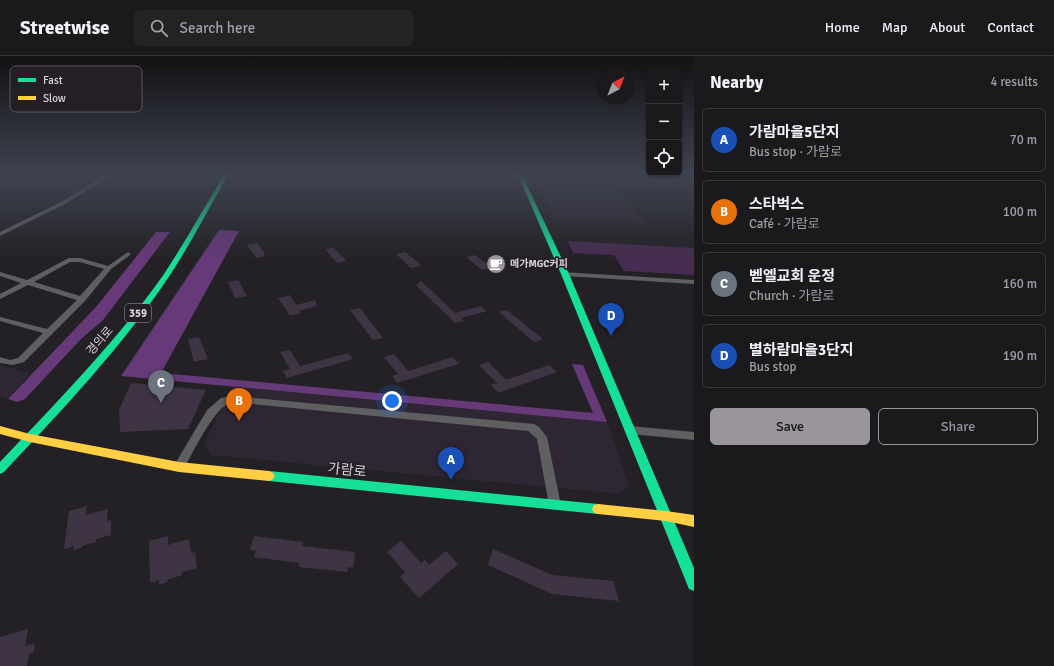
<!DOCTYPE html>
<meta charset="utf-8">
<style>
body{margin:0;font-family:Signika,"Noto Sans KR",sans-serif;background:#232225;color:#f1f3f6}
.controls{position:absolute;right:12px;top:12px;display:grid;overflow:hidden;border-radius:6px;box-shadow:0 1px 3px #0004}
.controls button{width:36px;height:36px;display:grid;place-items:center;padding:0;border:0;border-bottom:1px solid #38383b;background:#1a191c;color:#f1f3f6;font:20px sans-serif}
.compass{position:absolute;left:598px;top:12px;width:36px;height:36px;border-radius:50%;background:#1a191c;box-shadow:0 1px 3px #0004;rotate:42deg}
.you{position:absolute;left:392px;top:345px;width:14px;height:14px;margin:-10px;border:3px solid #fff;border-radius:50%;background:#1a73e8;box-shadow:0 0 0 6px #1a73e833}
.badge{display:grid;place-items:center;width:26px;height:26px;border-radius:50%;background:#99959a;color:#fff;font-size:13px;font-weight:700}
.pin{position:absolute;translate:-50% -33px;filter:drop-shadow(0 1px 2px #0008)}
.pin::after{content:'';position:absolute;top:21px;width:14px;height:12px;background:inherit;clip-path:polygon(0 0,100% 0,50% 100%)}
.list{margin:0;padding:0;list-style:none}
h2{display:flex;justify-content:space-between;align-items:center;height:52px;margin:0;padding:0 16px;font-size:17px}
h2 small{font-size:13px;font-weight:400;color:#9fa0a3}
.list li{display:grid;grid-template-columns:26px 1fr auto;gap:12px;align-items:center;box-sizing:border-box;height:64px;margin:0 8px 8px;padding:0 8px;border:1px solid #38383b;border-radius:6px}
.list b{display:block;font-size:15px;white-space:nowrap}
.list p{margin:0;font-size:13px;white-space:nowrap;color:#9fa0a3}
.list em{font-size:13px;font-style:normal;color:#9fa0a3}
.actions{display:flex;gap:8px;padding:12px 16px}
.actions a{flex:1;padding:9px 0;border:1px solid #99959a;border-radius:6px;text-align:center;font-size:14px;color:#99959a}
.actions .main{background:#99959a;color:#111}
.icon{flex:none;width:22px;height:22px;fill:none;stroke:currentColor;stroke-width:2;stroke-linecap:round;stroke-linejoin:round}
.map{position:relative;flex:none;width:694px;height:610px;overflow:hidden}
header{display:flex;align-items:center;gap:24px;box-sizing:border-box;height:56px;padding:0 20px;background:#1a191c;border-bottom:1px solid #38383b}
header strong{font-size:19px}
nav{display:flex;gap:22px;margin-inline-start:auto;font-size:14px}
.search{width:280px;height:36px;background:#232225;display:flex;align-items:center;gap:10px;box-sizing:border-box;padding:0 14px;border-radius:6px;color:#9fa0a3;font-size:15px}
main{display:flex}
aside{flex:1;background:#1a191c}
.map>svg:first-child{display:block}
.built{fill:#2e2632}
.green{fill:#462c50}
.forest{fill:#663979}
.building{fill:#3e3444}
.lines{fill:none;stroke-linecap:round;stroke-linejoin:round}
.street{fill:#5f5e60;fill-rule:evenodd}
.fast{fill:#16e098;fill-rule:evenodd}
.slow{fill:#ffcf43;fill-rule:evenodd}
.labels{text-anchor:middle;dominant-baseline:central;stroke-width:3.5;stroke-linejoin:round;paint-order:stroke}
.far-poi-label{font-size:10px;font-weight:bold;fill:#d8d4d9;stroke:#241f27;text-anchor:start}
.shield{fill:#241f27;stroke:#a29ea4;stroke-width:1}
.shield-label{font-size:11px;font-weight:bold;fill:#d8d4d9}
.street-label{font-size:12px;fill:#d8d4d9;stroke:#241f27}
.near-street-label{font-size:14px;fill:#d8d4d9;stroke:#241f27}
.key{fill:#241f27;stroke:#5a555c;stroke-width:1}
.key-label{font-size:11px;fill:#d8d4d9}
</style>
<header>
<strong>Streetwise</strong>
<div class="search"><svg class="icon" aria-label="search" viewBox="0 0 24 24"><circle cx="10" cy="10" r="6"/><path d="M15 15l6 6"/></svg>Search here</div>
<nav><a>Home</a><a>Map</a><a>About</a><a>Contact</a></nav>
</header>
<main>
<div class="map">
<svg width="694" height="610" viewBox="0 0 694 610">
<rect width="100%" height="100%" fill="#232125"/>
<g class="built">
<path d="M532 119H604L645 167 555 163Z"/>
<path d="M0 308 30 318 8 343 0 340Z"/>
<path d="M232 331 607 366 629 429 620 438 211 399 204 388Z"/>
</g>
<path class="green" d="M568 185 694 192V219L624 215 614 199 573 197Z"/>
<g class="forest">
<path d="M219 174 239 175 161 317 593 357 572 308 583 309 607 366 121 320Z"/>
<path d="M156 176H170L103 264 81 283 25 343 17 346 8 343 96 251Z"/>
</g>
<g class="building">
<path d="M257 187 265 198H263L265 200 256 202 247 189Z"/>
<path d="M334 192 345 203H344L346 205 337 207 325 193Z"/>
<path d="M405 196 419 207 420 210 411 212 396 198Z"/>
<path d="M475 199 491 211 482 214 466 201Z"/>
<path d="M238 224 247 240 235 242 228 226Z"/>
<path d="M421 225 455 257 481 250 487 255 461 262 464 265 455 267 416 229Z"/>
<path d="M290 239 296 249 315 244 317 250 299 255 301 257 290 260 278 242Z"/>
<path d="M360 252 383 282 373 284 350 254Z"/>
<path d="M507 254 543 283 534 286 499 256Z"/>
<path d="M199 281 208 303 194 306 188 283Z"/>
<path d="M290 294 300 310 348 297 353 303 287 322 283 315 290 313 280 296Z"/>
<path d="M394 298 408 315 453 301 459 308 397 327 392 320 398 318 384 301Z"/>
<path d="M488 306 506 324 549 309 557 316 498 337 491 329 497 327 479 309Z"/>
<path d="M131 327 206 334 188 373 120 376 119 354Z"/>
<path d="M87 450 86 459 108 453 107 465 111 464V479L96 483V486L82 490 81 492 73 494 74 490 64 493 69 455Z"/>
<path d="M168 480V489L189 483 191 497 195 496 197 512 182 516V519L167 524 168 526 159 529V524L150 527 149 485Z"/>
<path d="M254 480 303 486 302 490 355 496 353 512 348 511 347 516 299 511V507L254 501 256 495 250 494Z"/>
<path d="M401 485 421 507 425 504 429 509 446 495 458 508 419 542 400 521 405 516 387 496Z"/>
<path d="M493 493 552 519 613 525 619 545 552 538 488 509Z"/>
<path d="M28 573 25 590 35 587 34 596 29 598 27 610H0V581Z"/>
</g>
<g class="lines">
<g class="street">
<path d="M105 119H110L67 147 0 180V176L63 145Z"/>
<path d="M128 196 131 198 130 199 111 213 85 245 24 306 13 309 0 307V301L10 304 18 302 43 277 0 265V261L47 273 77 244 28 229 0 243V238L21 227 0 220V216L27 224 69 202H80L108 210ZM70 206H80L104 213 80 240 34 226Z"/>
<path d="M562 216 694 224V228L565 220 561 218Z"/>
<path d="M232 340 534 368 539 371 547 381 561 449 559 453 555 454 551 453 549 449 537 383 528 375 232 346C215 349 192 399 183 414L179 416 175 414 173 411 175 408 207 354 221 342Z"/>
<path d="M630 370 694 376V384L630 378 626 377 625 374 626 371Z"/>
</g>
<g class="fast">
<path d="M224 119H228C209 152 191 187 170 219 123 290 62 354 4 416L0 418V406C57 346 116 286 164 218 185 186 204 152 224 119Z"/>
<path d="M518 119H522L569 218 694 512V535L689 533 561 218Z"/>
<path d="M269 415 598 448 602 449 604 453 602 457 598 458 269 425 265 423 263 420 265 417Z"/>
</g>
<g class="slow">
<path d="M0 370 30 378 179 406 269 415 273 417 275 420 273 423 269 425 179 416 30 386 0 378Z"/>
<path d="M598 448 666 455 694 459V471L666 465 598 458 594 457 592 453 594 449Z"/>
</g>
</g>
<linearGradient id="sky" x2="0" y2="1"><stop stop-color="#131214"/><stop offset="0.58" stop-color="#3f4351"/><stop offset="1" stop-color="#3f4351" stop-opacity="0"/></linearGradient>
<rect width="694" height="204" fill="url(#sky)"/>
<defs>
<g id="cafe-disc" transform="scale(1)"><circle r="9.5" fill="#99959a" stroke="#241f27"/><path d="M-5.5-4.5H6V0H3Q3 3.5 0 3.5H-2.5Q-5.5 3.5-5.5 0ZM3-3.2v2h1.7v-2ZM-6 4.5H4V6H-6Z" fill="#fff"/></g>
</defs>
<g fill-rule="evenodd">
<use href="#cafe-disc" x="496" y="208"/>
</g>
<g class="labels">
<g class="far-poi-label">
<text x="510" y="208">메가MGC커피</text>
</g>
<rect class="shield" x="125" y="248" width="26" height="18" rx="3"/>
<g class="shield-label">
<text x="138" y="257">359</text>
</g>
<g class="street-label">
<text transform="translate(100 285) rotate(-49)">경의로</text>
</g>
<g class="near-street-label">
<text transform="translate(347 414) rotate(6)">가람로</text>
</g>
</g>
<rect x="10" y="10" width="132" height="46" rx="6" class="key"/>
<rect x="18" y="22" width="18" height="4" fill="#16e098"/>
<rect x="18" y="40" width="18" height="4" fill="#ffcf43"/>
<g class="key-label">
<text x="43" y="28">Fast</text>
<text x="43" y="46">Slow</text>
</g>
</svg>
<div class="controls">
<button>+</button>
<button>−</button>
<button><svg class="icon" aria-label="locate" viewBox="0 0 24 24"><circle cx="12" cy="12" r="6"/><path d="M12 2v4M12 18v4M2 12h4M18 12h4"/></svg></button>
</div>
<svg class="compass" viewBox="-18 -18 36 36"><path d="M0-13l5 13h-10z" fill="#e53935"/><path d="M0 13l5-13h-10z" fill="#9fa0a3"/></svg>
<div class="you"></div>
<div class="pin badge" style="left:451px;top:424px;background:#1a4fb4">A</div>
<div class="pin badge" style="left:239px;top:365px;background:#e8710a">B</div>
<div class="pin badge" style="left:161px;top:347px;background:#6b7280">C</div>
<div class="pin badge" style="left:611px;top:280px;background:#1a4fb4">D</div>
</div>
<aside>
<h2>Nearby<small>4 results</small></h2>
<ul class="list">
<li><span class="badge" style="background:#1a4fb4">A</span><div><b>가람마을5단지</b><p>Bus stop · 가람로</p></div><em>70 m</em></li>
<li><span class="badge" style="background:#e8710a">B</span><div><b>스타벅스</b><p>Café · 가람로</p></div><em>100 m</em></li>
<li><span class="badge" style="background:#6b7280">C</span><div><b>벧엘교회 운정</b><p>Church · 가람로</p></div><em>160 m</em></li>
<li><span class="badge" style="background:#1a4fb4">D</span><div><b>별하람마을3단지</b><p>Bus stop</p></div><em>190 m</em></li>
</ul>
<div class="actions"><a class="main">Save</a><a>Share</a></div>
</aside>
</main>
